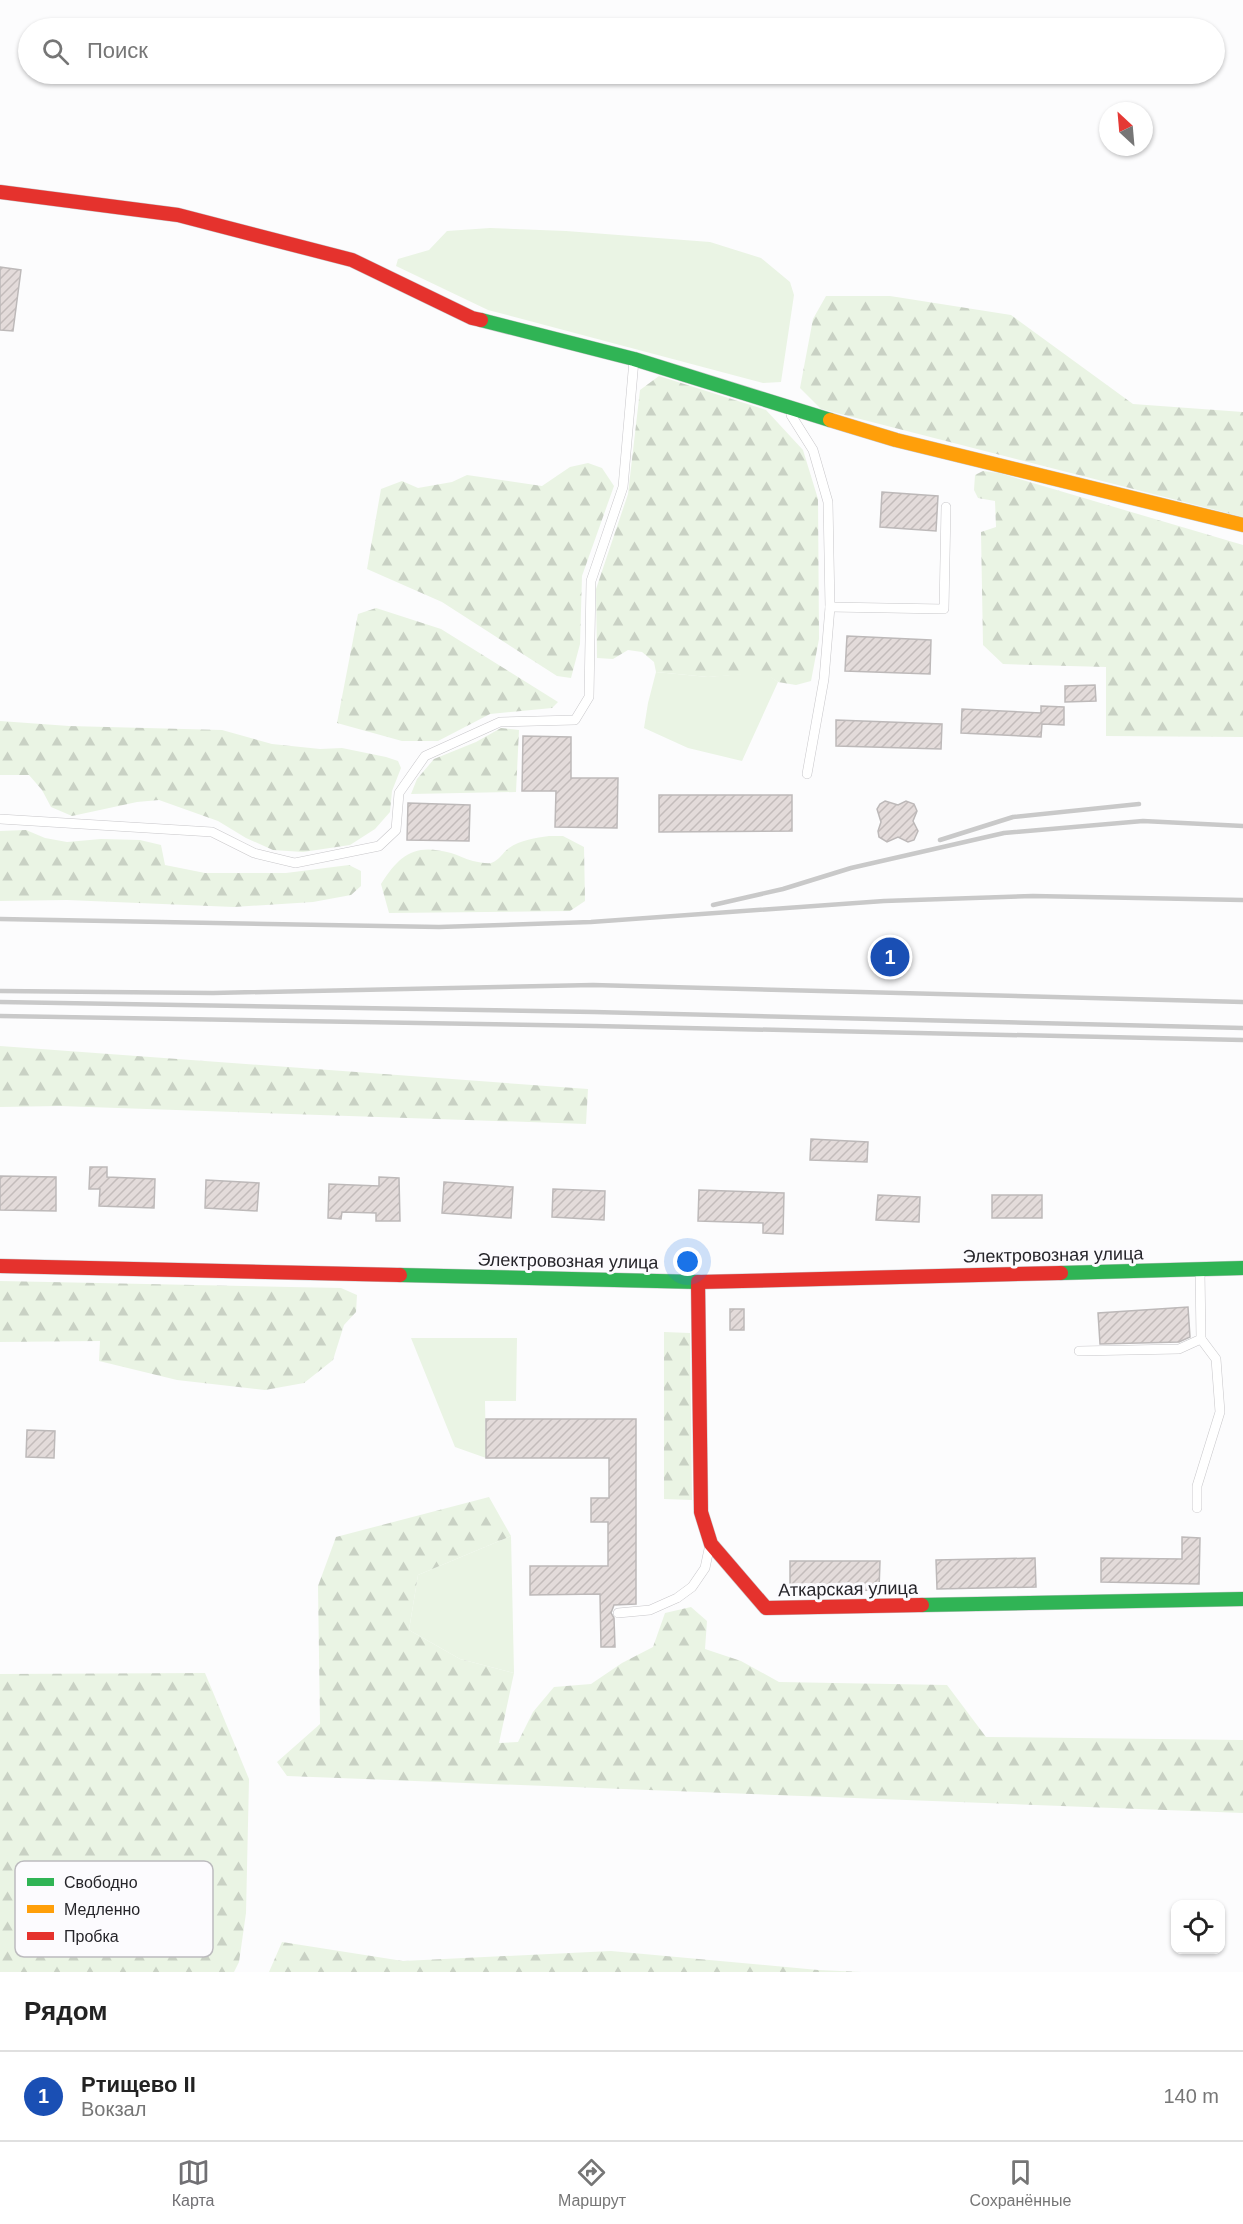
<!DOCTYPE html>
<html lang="ru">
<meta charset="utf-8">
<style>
body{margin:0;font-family:Helvetica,sans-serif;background:#f6f6f6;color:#222}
.controls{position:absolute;right:18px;bottom:18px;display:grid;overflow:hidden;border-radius:12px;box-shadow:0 2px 4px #0004}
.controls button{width:54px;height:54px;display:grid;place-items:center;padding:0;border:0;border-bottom:2px solid #e0e0e0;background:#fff;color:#222;font:30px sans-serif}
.compass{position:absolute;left:1099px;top:102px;width:54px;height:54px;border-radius:50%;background:#fff;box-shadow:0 2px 4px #0004;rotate:334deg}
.you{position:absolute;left:688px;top:1262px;width:21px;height:21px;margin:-15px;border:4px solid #fff;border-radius:50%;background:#1a73e8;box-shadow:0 0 0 9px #1a73e833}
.badge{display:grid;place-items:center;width:39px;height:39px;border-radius:50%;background:#717074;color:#fff;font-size:20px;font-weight:700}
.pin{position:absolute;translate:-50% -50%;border:3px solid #fff;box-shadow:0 2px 6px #0006}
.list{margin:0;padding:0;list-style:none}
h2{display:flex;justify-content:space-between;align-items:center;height:78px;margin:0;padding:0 24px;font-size:26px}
h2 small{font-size:20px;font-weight:400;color:#767676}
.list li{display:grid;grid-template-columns:39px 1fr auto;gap:18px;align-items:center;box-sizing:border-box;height:90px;padding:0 24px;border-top:2px solid #e0e0e0}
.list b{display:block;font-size:22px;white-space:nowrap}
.list p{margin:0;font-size:20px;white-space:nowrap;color:#767676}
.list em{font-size:20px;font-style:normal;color:#767676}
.icon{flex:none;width:33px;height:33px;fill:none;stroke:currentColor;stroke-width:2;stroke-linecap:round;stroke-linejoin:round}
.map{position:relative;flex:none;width:1243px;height:1972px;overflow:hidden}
.search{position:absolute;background:#fff;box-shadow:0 2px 4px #0004;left:18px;right:18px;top:18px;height:66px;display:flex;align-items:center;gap:15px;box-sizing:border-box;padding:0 21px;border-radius:33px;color:#767676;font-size:22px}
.sheet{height:168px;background:#fff}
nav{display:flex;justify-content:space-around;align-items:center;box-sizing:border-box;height:84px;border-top:2px solid #e0e0e0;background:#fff;font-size:16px;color:#767676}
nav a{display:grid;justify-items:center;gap:3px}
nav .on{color:#717074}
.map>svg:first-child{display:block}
.green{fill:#eaf4e4}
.forest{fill:url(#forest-firs)}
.building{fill:url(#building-hatch);stroke:#bdb9b9;stroke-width:1.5}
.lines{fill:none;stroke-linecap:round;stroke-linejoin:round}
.lane-casing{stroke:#c8c7ca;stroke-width:10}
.fast-casing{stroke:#c8c7ca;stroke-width:15}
.slow-casing{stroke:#c8c7ca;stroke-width:15}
.jam-casing{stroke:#c8c7ca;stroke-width:15}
.lane{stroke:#fff;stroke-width:9}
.fast{stroke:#30b455;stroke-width:14}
.slow{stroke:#ff9f0a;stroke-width:14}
.jam{stroke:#e5322d;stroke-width:14}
.rail{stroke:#c9c9c9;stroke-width:4.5}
.labels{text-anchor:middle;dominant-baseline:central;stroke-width:6;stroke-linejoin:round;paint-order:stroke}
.street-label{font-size:18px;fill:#26252a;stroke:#fcfbfe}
.key{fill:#fcfbfe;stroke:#bcbbbe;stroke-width:1.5}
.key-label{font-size:16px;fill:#26252a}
</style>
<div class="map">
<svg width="1243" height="1972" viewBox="0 0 1243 1972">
<defs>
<pattern id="forest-firs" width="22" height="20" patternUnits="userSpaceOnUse" patternTransform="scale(1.5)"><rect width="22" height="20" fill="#eaf4e4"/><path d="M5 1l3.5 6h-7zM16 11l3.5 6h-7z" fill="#c9d1c4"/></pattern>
<pattern id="building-hatch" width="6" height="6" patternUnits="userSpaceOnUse" patternTransform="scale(1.5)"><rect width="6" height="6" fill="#e3dbda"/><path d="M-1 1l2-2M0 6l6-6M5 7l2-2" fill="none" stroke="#c3bcbb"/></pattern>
</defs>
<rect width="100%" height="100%" fill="#fcfcfd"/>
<g class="green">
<path d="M490 228 566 231 710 242 761 258 790 282 794 295 781 382 763 383 488 310 396 266 398 259 429 250 447 231Z"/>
<path d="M656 672 708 677 764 672 778 682 742 761 688 748 644 728 648 703Z"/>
<path d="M411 1338H517L516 1401H485L486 1458 455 1447Z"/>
<path d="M511 1536 514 1673 460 1659 409 1630 418 1575Z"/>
</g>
<g class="forest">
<path d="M826 296H890L1011 315 1133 404 1243 412V517L821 409 800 388 813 319Z"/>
<path d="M659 376 766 410 803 450 818 499 819 639 811 681 796 685 778 682 764 673 708 677 656 672 654 662 642 652 628 650 613 659 597 658 596 589 628 494 640 390Z"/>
<path d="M588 463 602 468 614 486 582 576 580 644 571 678 557 676 442 602 367 569 381 489 402 481 418 488 452 482 467 475 542 486 570 467Z"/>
<path d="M983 471 999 473 1243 545V737L1106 736V667L1003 664 983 645 981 532 996 527 995 501 978 498 974 490 975 475Z"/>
<path d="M376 608 441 629 558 702 552 708 490 714 438 741H402L337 723 358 614Z"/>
<path d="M0 721 69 726 222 730 272 744 320 749 342 748 386 757 398 761 401 768 392 791 390 812 375 829 350 845 303 852 273 850 246 838 218 821 159 800 137 802 72 816 51 807 42 790 29 775H0Z"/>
<path d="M501 728 519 730 516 792 411 794 417 779 434 759 476 742Z"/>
<path d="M26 830 45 838 67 842 101 839 140 840 161 845 165 865 205 873H286L349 865 361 871V886L351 895 313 902 234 907 67 900 0 901V831Z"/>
<path d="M549 836H563L584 847 585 901 570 911 389 913 381 884C400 854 415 843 451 853 458 855 465 859 473 861 479 862 486 864 491 863 500 860 502 853 509 848 520 840 536 838 549 836Z"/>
<path d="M0 1046 588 1089 586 1124 60 1106 0 1107Z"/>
<path d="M0 1281 341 1288 357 1295 356 1312 344 1325 333 1360 304 1383 265 1390 177 1380 99 1361 100 1341 0 1342Z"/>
<path d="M664 1332 690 1333 692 1500 664 1499Z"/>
<path d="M489 1497 511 1536 418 1575 409 1630 460 1659 514 1673 499 1743 518 1742 533 1712 554 1687 591 1684 622 1663 653 1647 665 1613 691 1607 707 1621 705 1649 741 1661 779 1682 947 1685 986 1737 1243 1740V1813L287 1776 277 1762 320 1724 318 1586 336 1537Z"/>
<path d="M205 1673 249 1779 246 1913 239 1962 234 1972H0V1674Z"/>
<path d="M282 1942 403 1961 611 1951 818 1970 862 1972H269Z"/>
</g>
<g class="building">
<path d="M0 267 21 270 13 331 0 330Z"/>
<path d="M882 492 938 496 936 531 880 527Z"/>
<path d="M847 636 931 640 930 674 845 671Z"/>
<path d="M1095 685 1096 701 1065 702V686Z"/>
<path d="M1041 706 1064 707V725L1042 724 1041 737 961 733 962 709 1041 713Z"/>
<path d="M836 720 942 724 941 749 836 746Z"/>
<path d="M523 736 571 737V778H618L617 828 555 827 556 791H522Z"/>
<path d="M659 795H792V831L659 832Z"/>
<path d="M885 801 898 805 906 801 914 804 917 811 913 821 918 831 914 840 908 842 898 837 887 842 879 837 878 831 881 822 877 809 880 804Z"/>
<path d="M408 803 470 805 469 841 407 840Z"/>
<path d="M811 1139 868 1142 867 1162 810 1160Z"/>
<path d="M90 1167H107V1177L155 1179 154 1208 99 1206 100 1189H89Z"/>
<path d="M0 1176 56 1177V1211L0 1210Z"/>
<path d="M379 1177 399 1178 400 1221H376V1213L342 1212 341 1219 328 1218 329 1184 379 1186Z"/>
<path d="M206 1180 259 1183 257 1211 205 1208Z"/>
<path d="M444 1182 513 1187 511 1218 442 1213Z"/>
<path d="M553 1189 605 1191 604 1220 552 1217Z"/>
<path d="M699 1190 784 1193 783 1234 763 1233V1223L698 1221Z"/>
<path d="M878 1195 920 1197 919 1222 876 1220Z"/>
<rect x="992" y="1195" width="50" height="23"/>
<path d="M1188 1307 1190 1337 1179 1342 1100 1344 1098 1313Z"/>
<rect x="730" y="1309" width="14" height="21"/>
<path d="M486 1419H636V1604L614 1605 611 1613 614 1618 615 1647H601L600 1594 530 1595V1566H608V1522H591V1498H609V1458H486Z"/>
<path d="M27 1430 55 1431 54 1458 26 1457Z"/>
<path d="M1182 1537 1200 1538 1199 1584 1101 1582V1558L1182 1559Z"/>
<path d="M1035 1558 1036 1587 937 1589 936 1560Z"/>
<path d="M790 1561H880L879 1590 790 1592Z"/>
</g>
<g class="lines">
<g class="lane-casing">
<g id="lane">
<path d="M791 415 813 450 828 502 830 607 824 679 807 774"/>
<path d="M830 607 944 609 946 507"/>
<path d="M0 819 212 832 254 853 295 863 379 846 396 830 399 793 425 756 500 722 575 720 589 697 591 581 623 487 634 360"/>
<path d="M1079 1351 1179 1349 1201 1339 1200 1271"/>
<path d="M1197 1508V1486L1220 1412 1216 1359 1201 1339"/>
<path d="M618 1613 650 1610 677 1598 692 1587 705 1568 709 1549"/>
</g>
</g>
<g class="fast-casing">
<g id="fast">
<path d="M481 320 634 359 830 420"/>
<path d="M1061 1273 1243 1268"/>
<path d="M400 1275 699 1282"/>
<path d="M922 1605 1243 1599"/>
</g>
</g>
<g class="slow-casing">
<path id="slow" d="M830 420 896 440 1243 525"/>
</g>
<g class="jam-casing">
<g id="jam">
<path d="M0 192 178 215 352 260 472 318 481 320"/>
<path d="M0 1266 400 1275"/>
<path d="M698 1282 701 1512 711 1544 766 1608 922 1605"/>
<path d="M699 1282 1061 1273"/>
</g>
</g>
<use href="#lane" class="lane"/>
<use href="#fast" class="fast"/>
<use href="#slow" class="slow"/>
<use href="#jam" class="jam"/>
<g class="rail">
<path d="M940 840 1013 817 1139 804"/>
<path d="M713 905 783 889 851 868 1004 833 1143 821 1243 826"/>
<path d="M0 919 439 927 591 922 884 901 1033 896 1243 900"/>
<path d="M0 991 213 993 593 985 1243 1002"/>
<path d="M0 1002 594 1012 1243 1028"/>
<path d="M0 1016 595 1026 1243 1040"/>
</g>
</g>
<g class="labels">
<g class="street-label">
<text transform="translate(1053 1255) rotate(-1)">Электровозная улица</text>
<text transform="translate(568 1261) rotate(1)">Электровозная улица</text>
<text transform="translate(848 1589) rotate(-1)">Аткарская улица</text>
</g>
</g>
<rect x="15" y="1861" width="198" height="96" rx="9" class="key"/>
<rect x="27" y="1878" width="27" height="8" fill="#30b455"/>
<rect x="27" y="1905" width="27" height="8" fill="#ff9f0a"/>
<rect x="27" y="1932" width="27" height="8" fill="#e5322d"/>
<g class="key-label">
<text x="64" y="1888">Свободно</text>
<text x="64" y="1915">Медленно</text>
<text x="64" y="1942">Пробка</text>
</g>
</svg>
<div class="controls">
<button><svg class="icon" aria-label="locate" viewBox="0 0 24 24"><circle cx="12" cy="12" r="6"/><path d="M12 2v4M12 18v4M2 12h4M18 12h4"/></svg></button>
</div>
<svg class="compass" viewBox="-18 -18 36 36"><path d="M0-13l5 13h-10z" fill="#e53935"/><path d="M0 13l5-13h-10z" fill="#767676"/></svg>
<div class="you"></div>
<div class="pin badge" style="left:890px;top:957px;background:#1a4fb4">1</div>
<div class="search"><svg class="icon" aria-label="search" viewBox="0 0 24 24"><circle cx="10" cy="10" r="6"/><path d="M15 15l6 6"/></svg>Поиск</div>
</div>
<section class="sheet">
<h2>Рядом<small></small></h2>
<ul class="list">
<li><span class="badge" style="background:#1a4fb4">1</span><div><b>Ртищево II</b><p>Вокзал</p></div><em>140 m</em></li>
</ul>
</section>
<nav>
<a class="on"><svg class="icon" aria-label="map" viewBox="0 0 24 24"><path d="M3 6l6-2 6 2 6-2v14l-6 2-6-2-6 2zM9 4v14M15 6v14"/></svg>Карта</a>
<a><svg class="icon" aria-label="directions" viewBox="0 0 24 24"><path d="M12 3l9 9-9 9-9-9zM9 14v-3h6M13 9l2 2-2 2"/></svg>Маршрут</a>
<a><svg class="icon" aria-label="saved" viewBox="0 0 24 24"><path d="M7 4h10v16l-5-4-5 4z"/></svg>Сохранённые</a>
</nav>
